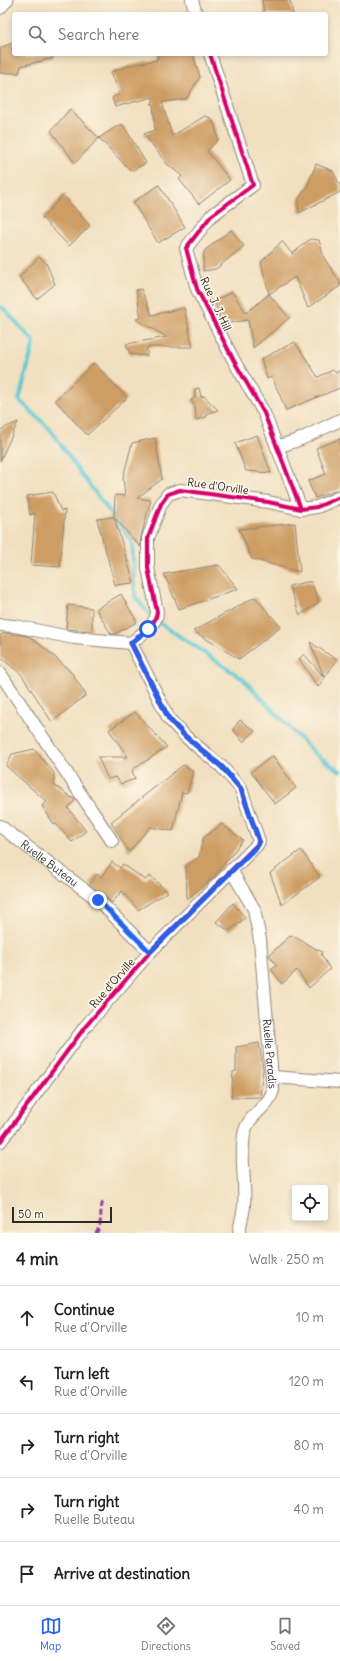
<!DOCTYPE html>
<meta charset="utf-8">
<style>
body{margin:0;font-family:Delius,sans-serif;background:#f6f6f6;color:#222}
.controls{position:absolute;right:12px;bottom:12px;display:grid;overflow:hidden;border-radius:4px;box-shadow:0 2px 6px #0003}
.controls button{width:36px;height:36px;display:grid;place-items:center;padding:0;border:0;border-bottom:1px solid #e0e0e0;background:#fff;color:#222;font:20px sans-serif}
.scale{position:absolute;left:12px;bottom:10px;width:100px;box-sizing:border-box;padding-left:4px;border:2px solid #2b2b2b;border-top:0;font-size:11px;line-height:14px;white-space:nowrap;color:#2b2b2b;-webkit-text-stroke:3px #fcf5e5;paint-order:stroke}
.stop{position:absolute;width:12px;height:12px;margin:-9px;border:3px solid #2563eb;border-radius:50%;background:#fff}
.stop.end{background:#2563eb;border-color:#fff;box-shadow:0 1px 4px #0008}
.list{margin:0;padding:0;list-style:none}
h2{display:flex;justify-content:space-between;align-items:center;height:52px;margin:0;padding:0 16px;font-size:17px}
h2 small{font-size:13px;font-weight:400;color:#767676}
.list li{display:grid;grid-template-columns:26px 1fr auto;gap:12px;align-items:center;box-sizing:border-box;height:64px;padding:0 16px;border-top:1px solid #e0e0e0}
.list b{display:block;font-size:15px;white-space:nowrap}
.list p{margin:0;font-size:13px;white-space:nowrap;color:#767676}
.list em{font-size:13px;font-style:normal;color:#767676}
.icon{flex:none;width:22px;height:22px;fill:none;stroke:currentColor;stroke-width:2;stroke-linecap:round;stroke-linejoin:round}
.map{position:relative;flex:none;width:340px;height:1233px;overflow:hidden}
.search{position:absolute;background:#fff;box-shadow:0 2px 6px #0003;left:12px;right:12px;top:12px;height:44px;display:flex;align-items:center;gap:10px;box-sizing:border-box;padding:0 14px;border-radius:4px;color:#767676;font-size:15px}
.sheet{height:372px;background:#fff}
nav{display:flex;justify-content:space-around;align-items:center;box-sizing:border-box;height:56px;border-top:1px solid #e0e0e0;background:#fff;font-size:11px;color:#767676}
nav a{display:grid;justify-items:center;gap:2px}
nav .on{color:#2563eb}
.map>svg:first-child{display:block}
.lines{fill:none;stroke-linecap:round;stroke-linejoin:round}
.stream{stroke:#5bc7d2;stroke-width:4}
.building{fill:#ce9d64}
.minor-casing{stroke:#8e8575;stroke-width:14}
.minor{stroke:#fff;stroke-width:12}
.quiet{stroke:#8e44ad;stroke-width:3;stroke-dasharray:6 3;stroke-linecap:butt}
.cycleway-casing{stroke:#fcf5e5;stroke-width:6}
.cycleway{stroke:#d6006c;stroke-width:4}
.route{stroke:#2563eb;stroke-width:5}
.labels{text-anchor:middle;dominant-baseline:central;stroke-width:3.5;stroke-linejoin:round;paint-order:stroke}
.street-label{font-size:11px;fill:#2b2b2b;stroke:#fcf5e5}
</style>
<div class="map">
<svg width="340" height="1233" viewBox="0 0 340 1233">
<rect width="100%" height="100%" fill="#fcf5e5"/>
<filter id="ink" filterUnits="userSpaceOnUse"><feTurbulence type="fractalNoise" baseFrequency=".025" numOctaves="2"/><feDisplacementMap in="SourceGraphic" scale="8" xChannelSelector="R" yChannelSelector="G"/><feConvolveMatrix kernelMatrix="1 2 1 2 8 2 1 2 1" color-interpolation-filters="sRGB"/></filter>
<filter id="wash" filterUnits="userSpaceOnUse"><feTurbulence type="fractalNoise" baseFrequency=".012" numOctaves="4" result="noise"/><feDisplacementMap in="SourceGraphic" scale="16" xChannelSelector="R" yChannelSelector="G"/><feGaussianBlur stdDeviation="0.9" result="paint"/><feColorMatrix in="noise" values="0 0 0 0 0 0 0 0 0 0 0 0 0 0 0 0 0 1.4 0 .05"/><feComposite in="paint" operator="in"/></filter>
<g filter="url(#wash)">
<rect width="100%" height="100%" fill="#f1dfbf"/>
<g class="lines">
<path class="stream" d="M0 307 5 310 34 342 19 400 50 429 81 474 132 541 135 597 154 619 243 679 315 754 340 771"/>
</g>
<g id="blocks">
<g class="building">
<path d="M262 0H290L293 14H264Z"/>
<path d="M14 42V54H53V58L21 66 19 73H0V48Z"/>
<path d="M158 54H193L200 77 186 99 162 102 172 136 205 116 211 118 215 126 218 140 207 151 230 180 199 204 179 179 182 176 167 164 144 134 155 130 153 103 151 104 153 102V97L115 107 112 98 120 94 111 72 131 65 157 60Z"/>
<path d="M70 109 99 138 75 163 51 131Z"/>
<path d="M119 125H123L146 163 131 171 99 138Z"/>
<path d="M316 164 333 171 340 185V192L299 213 298 200 307 187Z"/>
<path d="M159 185 185 227 158 243 133 202Z"/>
<path d="M63 195 90 226 69 246 42 218Z"/>
<path d="M231 230 244 246 216 269 203 271 204 251Z"/>
<path d="M310 239 319 240 324 258 340 282V286L308 308 295 277 269 294 261 262 282 241 292 254Z"/>
<path d="M39 257 46 263 55 284 37 299 19 277Z"/>
<path d="M141 289 152 315 184 308 193 347H147V356L130 354 126 344 167 337 136 319 141 318 136 290Z"/>
<path d="M232 292 246 313 269 294 289 318 253 348 248 320 223 324 214 301Z"/>
<path d="M295 342 318 377 333 370 336 373 340 370V388L286 410 272 377 267 379 261 359Z"/>
<path d="M94 363 127 398 87 435 55 400Z"/>
<path d="M199 388 201 397 204 396 218 410 206 414 207 417 196 420 195 407 191 400 195 398V389Z"/>
<path d="M18 422 0 461V430Z"/>
<path d="M257 435 271 473 246 471 235 443Z"/>
<path d="M155 438 162 479 137 498 151 500 141 536 140 547 114 517 115 495 125 496 123 478 132 443Z"/>
<path d="M340 439V489L315 498 308 481 326 474 316 448Z"/>
<path d="M53 492 61 511 65 510 60 567 31 565 35 513 30 515 27 496Z"/>
<path d="M114 517 134 583 115 585 97 519Z"/>
<path d="M295 523 300 572 252 559 239 529Z"/>
<path d="M219 565 238 589 179 609 164 574Z"/>
<path d="M307 582H311L319 602 300 615 289 586Z"/>
<path d="M121 594 137 622 115 634H111L96 609Z"/>
<path d="M255 597 281 627 239 659 193 631Z"/>
<path d="M68 605 92 608V631L66 629Z"/>
<path d="M5 633 28 636 47 650 72 673 86 695 52 722 21 674 0 657V635Z"/>
<path d="M310 642 337 660 318 687 299 659 304 654 324 677Z"/>
<path d="M135 712 167 747 132 770 135 779 121 784 116 777 108 779 98 757H128L109 730Z"/>
<path d="M240 720 255 731 243 742 233 729Z"/>
<path d="M34 749 54 773V785L75 800 68 808 86 831 72 842 55 823 54 824 42 806 47 802 6 766 12 754Z"/>
<path d="M273 756 296 788 275 804 251 772Z"/>
<path d="M183 765 193 771 187 793 182 792 173 831 150 827 129 852 111 822Z"/>
<path d="M222 824 243 840 213 878 187 899 186 866 199 857 203 838Z"/>
<path d="M301 850 320 877 282 905 270 873Z"/>
<path d="M112 862 120 868 123 864 145 880 150 876 168 892 138 910 122 891 112 903 90 884 97 874 101 877Z"/>
<path d="M233 903 245 918 229 931 216 922Z"/>
<path d="M291 935 322 952 321 954 330 969 309 988 297 970 282 984 271 969 277 966 269 955Z"/>
<path d="M259 1043 263 1069 260 1097 231 1098 233 1072 236 1071V1047Z"/>
</g>
</g>
</g>
<g filter="url(#ink)">
<use href="#blocks" fill-opacity="0" stroke="#8e8575" stroke-width="1"/>
<g class="lines">
<g class="minor-casing">
<g id="minor">
<path d="M192 0 196 14"/>
<path d="M0 8 7 0"/>
<path d="M210 54 253 185 211 216 186 248 197 289 234 361 264 413 301 509"/>
<path d="M277 447 301 439 340 420"/>
<path d="M0 625 15 626 74 638 131 643"/>
<path d="M0 673 112 841"/>
<path id="s1" d="M0 826 98 900 150 952"/>
<path id="s2" d="M231 870 254 909 260 940 273 1090C269 1108 247 1114 244 1135 240 1158 246 1183 244 1206 243 1215 240 1224 239 1233"/>
<path d="M273 1077 340 1082"/>
<path d="M0 1142 85 1027 150 952 257 845 259 841 241 789 222 767 186 737 169 719 131 643C140 635 156 626 157 612L148 568V538L161 504 168 494 180 490 268 502 301 509 317 507 340 497"/>
</g>
</g>
<use href="#minor" class="minor"/>
<path class="quiet" d="M95 1233 97 1232C103 1220 99 1212 103 1201"/>
<g class="cycleway-casing">
<g id="cycleway">
<path d="M210 54 253 185 211 216 186 248 197 289 234 361 264 413 301 509"/>
<path d="M0 1142 85 1027 150 952 257 845 259 841 241 789 222 767 186 737 169 719 131 643C140 635 156 626 157 612L148 568V538L161 504 168 494 180 490 268 502 301 509 317 507 340 497"/>
</g>
</g>
<use href="#cycleway" class="cycleway"/>
</g>
</g>
<g class="lines" filter="url(#ink)">
<path class="route" d="M98 900 150 952 258 845 259 841 241 789 222 767 186 737 169 719 131 643 148 629"/>
</g>
<g class="labels">
<g class="street-label">
<text transform="translate(216 304) rotate(65)">Rue J. J. Hill</text>
<text transform="translate(218 486) rotate(8)">Rue d'Orville</text>
<text stroke="none"><textPath href="#s1" startOffset="62">Ruelle Buteau</textPath></text>
<text transform="translate(112 983) rotate(-49)">Rue d'Orville</text>
<text stroke="none"><textPath href="#s2" startOffset="191">Ruelle Paradis</textPath></text>
</g>
</g>
</svg>
<div class="controls">
<button><svg class="icon" aria-label="locate" viewBox="0 0 24 24"><circle cx="12" cy="12" r="6"/><path d="M12 2v4M12 18v4M2 12h4M18 12h4"/></svg></button>
</div>
<div class="scale">50 m</div>
<div class="stop" style="left:148px;top:629px"></div>
<div class="stop end" style="left:98px;top:900px"></div>
<div class="search"><svg class="icon" aria-label="search" viewBox="0 0 24 24"><circle cx="10" cy="10" r="6"/><path d="M15 15l6 6"/></svg>Search here</div>
</div>
<section class="sheet">
<h2>4 min<small>Walk · 250 m</small></h2>
<ul class="list">
<li><svg class="icon" aria-label="ahead" viewBox="0 0 24 24"><path d="M12 20V5M6 11l6-6 6 6"/></svg><div><b>Continue</b><p>Rue d'Orville</p></div><em>10 m</em></li>
<li><svg class="icon" aria-label="left" viewBox="0 0 24 24"><path d="M17 20v-9H6M10 6l-5 5 5 5"/></svg><div><b>Turn left</b><p>Rue d'Orville</p></div><em>120 m</em></li>
<li><svg class="icon" aria-label="right" viewBox="0 0 24 24"><path d="M7 20v-9h11M14 6l5 5-5 5"/></svg><div><b>Turn right</b><p>Rue d'Orville</p></div><em>80 m</em></li>
<li><svg class="icon" aria-label="right" viewBox="0 0 24 24"><path d="M7 20v-9h11M14 6l5 5-5 5"/></svg><div><b>Turn right</b><p>Ruelle Buteau</p></div><em>40 m</em></li>
<li><svg class="icon" aria-label="arrive" viewBox="0 0 24 24"><path d="M6 21V4h12l-3 4 3 4H6"/></svg><div><b>Arrive at destination</b></div></li>
</ul>
</section>
<nav>
<a class="on"><svg class="icon" aria-label="map" viewBox="0 0 24 24"><path d="M3 6l6-2 6 2 6-2v14l-6 2-6-2-6 2zM9 4v14M15 6v14"/></svg>Map</a>
<a><svg class="icon" aria-label="directions" viewBox="0 0 24 24"><path d="M12 3l9 9-9 9-9-9zM9 14v-3h6M13 9l2 2-2 2"/></svg>Directions</a>
<a><svg class="icon" aria-label="saved" viewBox="0 0 24 24"><path d="M7 4h10v16l-5-4-5 4z"/></svg>Saved</a>
</nav>
